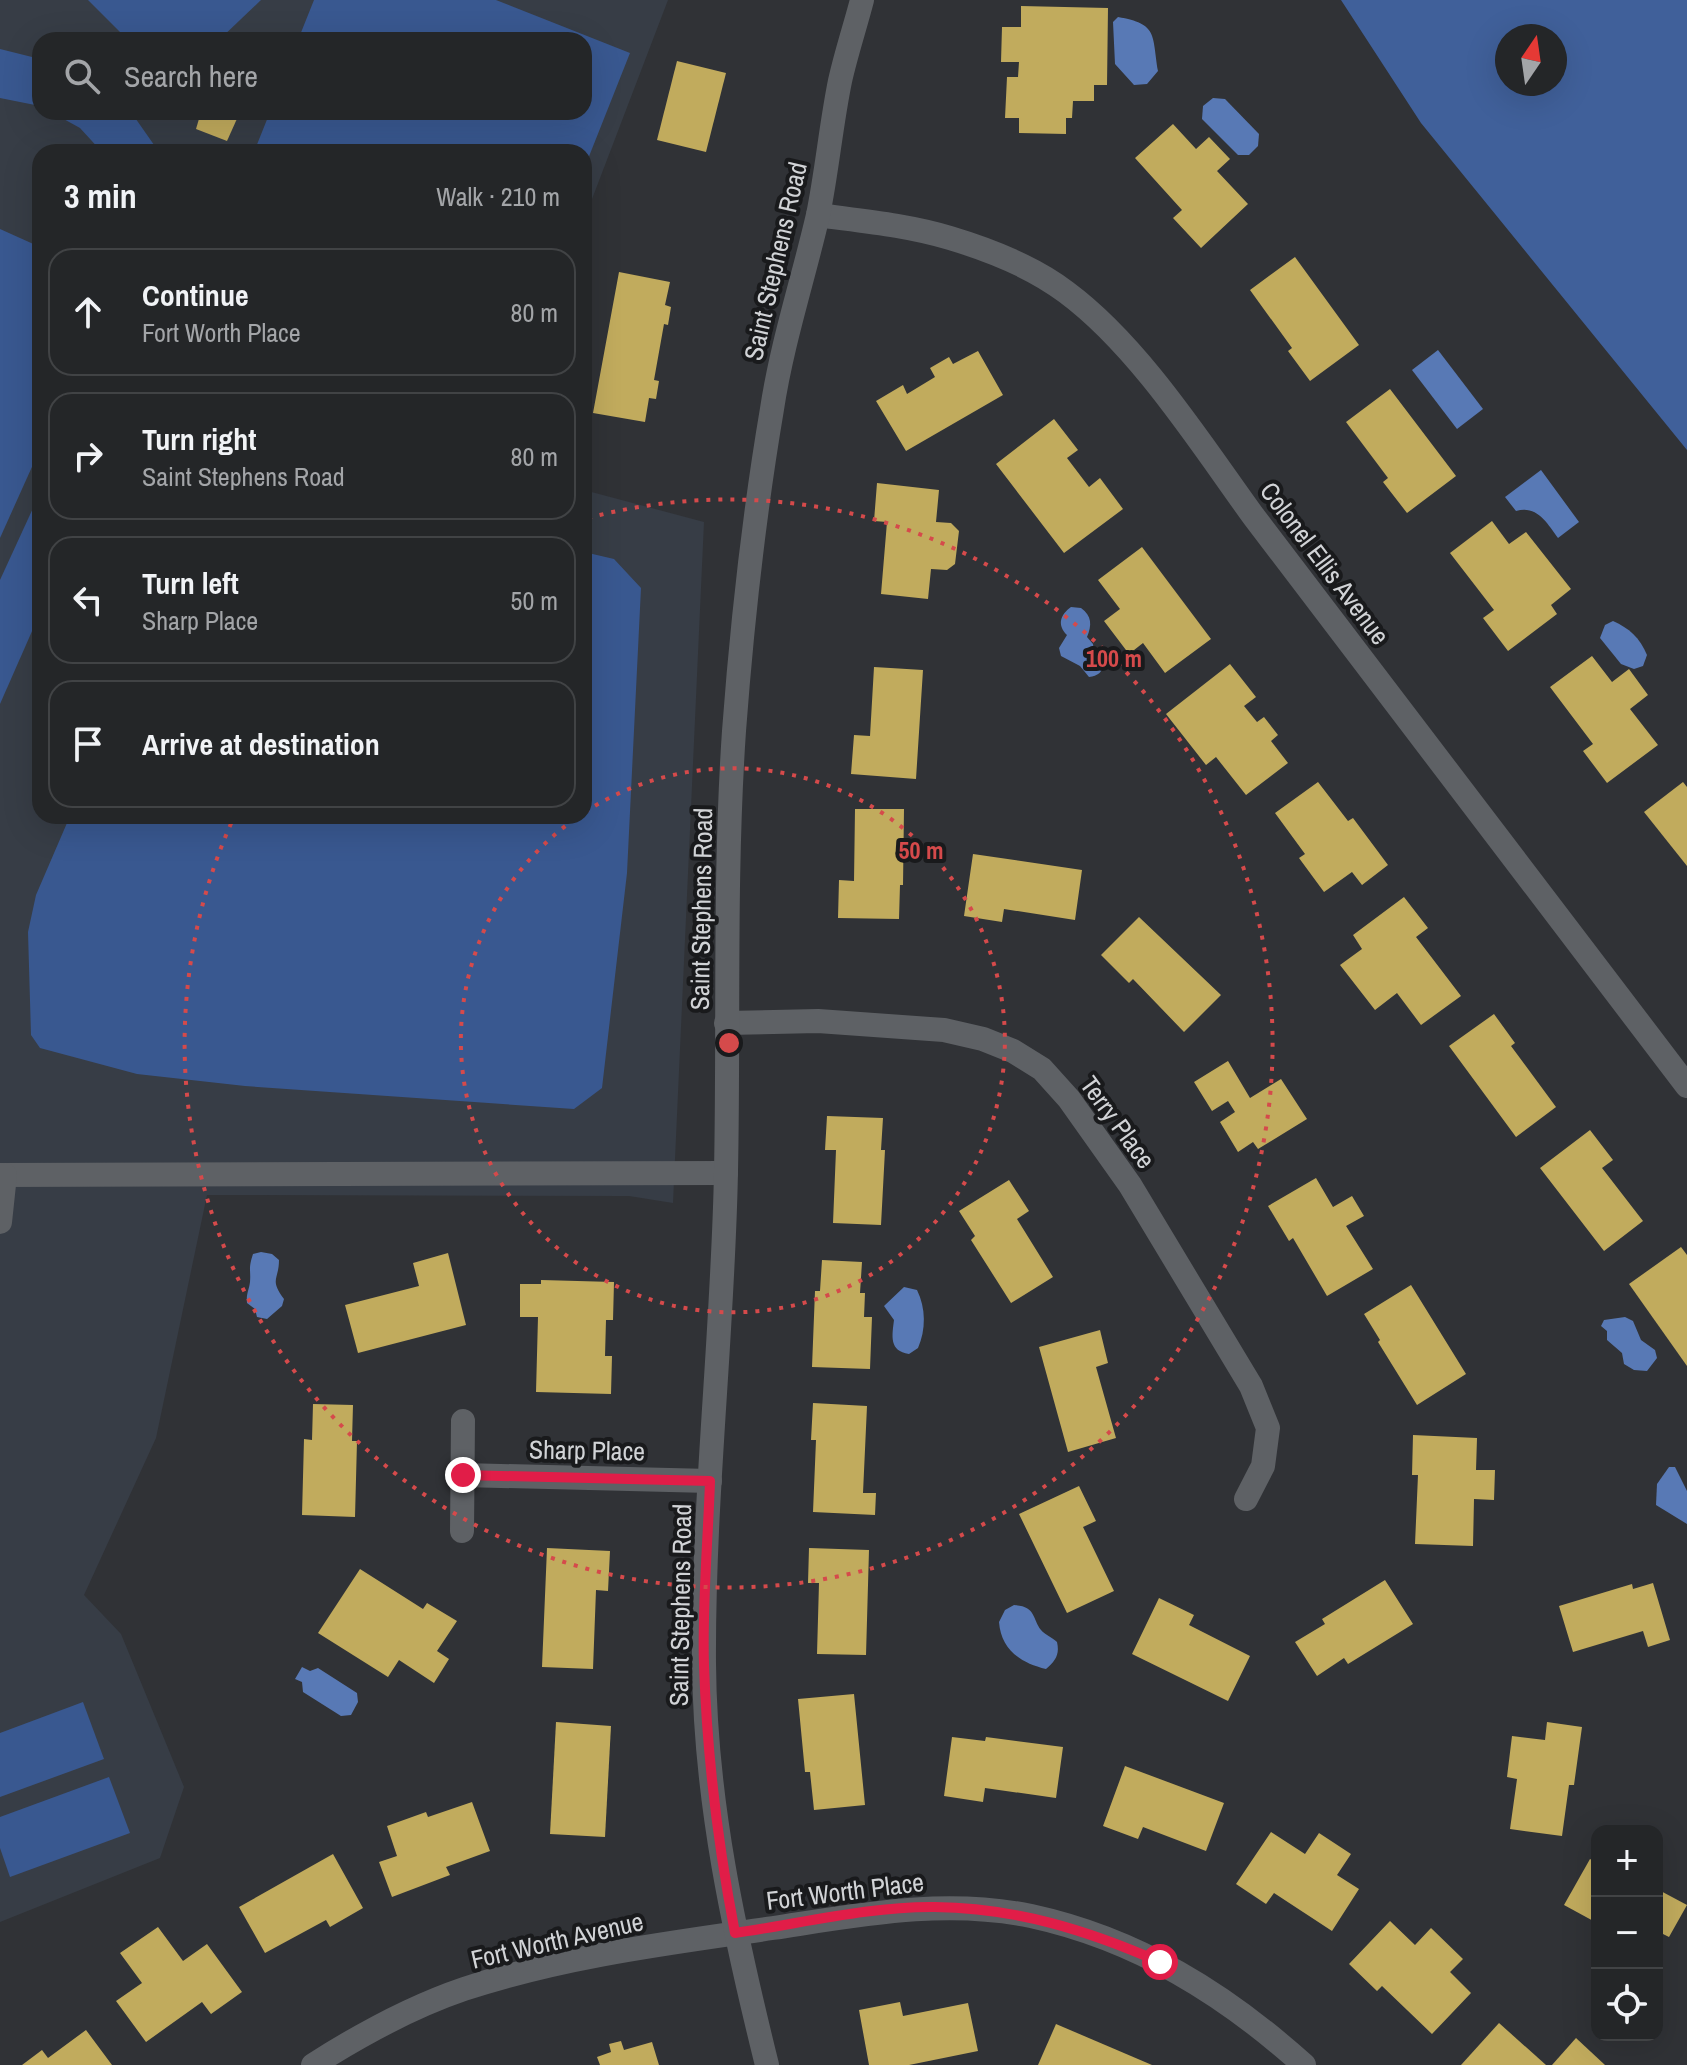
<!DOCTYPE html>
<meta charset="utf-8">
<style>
body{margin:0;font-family:"Archivo Narrow",sans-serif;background:#2c2e30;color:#f1f3f6}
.controls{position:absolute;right:24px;bottom:24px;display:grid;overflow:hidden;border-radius:16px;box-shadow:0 8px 32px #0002}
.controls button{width:72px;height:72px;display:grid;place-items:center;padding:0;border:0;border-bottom:2px solid #414345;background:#242628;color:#f1f3f6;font:40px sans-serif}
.compass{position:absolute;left:1495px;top:24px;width:72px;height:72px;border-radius:50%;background:#242628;box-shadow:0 8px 32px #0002;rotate:13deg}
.stop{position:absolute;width:24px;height:24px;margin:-18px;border:6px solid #e11d48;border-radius:50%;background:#fff}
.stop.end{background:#e11d48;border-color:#fff;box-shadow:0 2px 8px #0008}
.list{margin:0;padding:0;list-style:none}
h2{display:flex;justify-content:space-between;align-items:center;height:104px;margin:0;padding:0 32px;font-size:34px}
h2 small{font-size:26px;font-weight:400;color:#a3a5a8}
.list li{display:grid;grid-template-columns:52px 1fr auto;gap:24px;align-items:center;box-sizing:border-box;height:128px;margin:0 16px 16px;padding:0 16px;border:2px solid #414345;border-radius:24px}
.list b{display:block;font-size:30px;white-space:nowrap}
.list p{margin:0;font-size:26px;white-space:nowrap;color:#a3a5a8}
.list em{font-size:26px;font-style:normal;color:#a3a5a8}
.icon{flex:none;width:44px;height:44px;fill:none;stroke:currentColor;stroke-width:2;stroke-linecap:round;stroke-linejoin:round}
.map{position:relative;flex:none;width:1687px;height:2065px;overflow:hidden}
.search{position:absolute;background:#242628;box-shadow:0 8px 32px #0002;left:32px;top:32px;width:560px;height:88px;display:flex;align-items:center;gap:20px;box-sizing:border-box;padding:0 28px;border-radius:24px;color:#a3a5a8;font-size:30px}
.panel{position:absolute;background:#242628;box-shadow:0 8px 32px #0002;left:32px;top:144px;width:560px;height:680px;border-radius:24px}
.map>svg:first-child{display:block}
.built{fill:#373d46;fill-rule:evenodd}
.green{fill:#395890}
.forest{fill:#40609a;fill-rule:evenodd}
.water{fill:#5879b5}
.building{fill:#c1ab5d}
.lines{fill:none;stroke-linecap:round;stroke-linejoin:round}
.minor{stroke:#5e6165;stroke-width:24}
.route{stroke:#e11d48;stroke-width:10}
.ring{fill:none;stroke:#d54a4b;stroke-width:4;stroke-dasharray:4 8}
.labels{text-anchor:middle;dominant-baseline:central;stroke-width:8;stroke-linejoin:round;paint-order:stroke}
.street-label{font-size:26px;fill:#d1d3d6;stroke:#191a1c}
.centre{fill:#d54a4b;stroke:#191a1c;stroke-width:4}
.ring-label{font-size:24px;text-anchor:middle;font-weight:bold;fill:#d54a4b;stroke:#191a1c;stroke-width:8;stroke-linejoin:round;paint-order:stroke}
</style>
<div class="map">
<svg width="1687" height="2065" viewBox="0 0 1687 2065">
<rect width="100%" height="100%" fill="#303236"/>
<path class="built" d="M0 0H668L584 220V152H40V816H584V490L704 522 673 1203 629 1196 207 1195 156 1438 84 1595 121 1634 184 1787 160 1858 0 1922ZM40 40H584V112H40Z"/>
<g class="green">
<path d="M88 0H261L219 40H128Z"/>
<path d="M314 0H496L630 53 584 169V152H254L270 112H584V40H298Z"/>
<path d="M0 49 40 59V106L0 98Z"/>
<path d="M51 112H131L159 152H102L80 128Z"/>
<path d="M0 229 40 247V449L0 538Z"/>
<path d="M40 493V613L0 704V580Z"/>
<path d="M584 552 614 559 641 588 627 873 602 1088 574 1109 245 1086 137 1074 40 1048 31 1035 28 932 36 895 70 816H584Z"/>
<path d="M83 1702 104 1759 0 1797V1733Z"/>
<path d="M109 1777 130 1833 10 1877 0 1848V1817Z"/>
</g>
<path class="forest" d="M1341 0H1687V450L1421 123ZM1507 36H1555V84H1507Z"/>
<g class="water">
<path d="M1118 17C1158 24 1152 34 1158 71L1147 84 1134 85 1115 64 1113 22Z"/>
<path d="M1213 98 1225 99 1259 134 1258 146 1249 155H1238L1202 119 1203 106Z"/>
<path d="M1438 350 1483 409 1457 429 1412 370Z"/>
<path d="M1541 470 1579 522 1558 538C1547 523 1537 505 1516 511L1505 497Z"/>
<path d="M1071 607 1081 608C1092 616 1092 625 1087 637L1093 644 1094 653 1105 664C1102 672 1098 676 1089 677L1080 666 1061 656 1059 648 1067 635C1057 625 1060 615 1071 607Z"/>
<path d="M1613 621C1629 628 1640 638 1647 655L1643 666 1634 669 1621 664 1600 638 1605 625Z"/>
<path d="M261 1252 272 1254 279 1260C279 1280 269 1279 284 1299L282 1306 267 1319 257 1317 255 1309 247 1303C246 1294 249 1290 250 1282 251 1270 248 1269 253 1254Z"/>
<path d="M904 1287 917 1290C926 1308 926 1330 918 1348L909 1354C889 1351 892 1336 894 1320L884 1306Z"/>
<path d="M1625 1317 1633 1321 1641 1340 1655 1350 1657 1358 1647 1371 1634 1370 1624 1364 1622 1353 1607 1340V1331L1601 1326 1604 1320Z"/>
<path d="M1669 1467H1675L1687 1491V1524L1656 1505 1657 1484Z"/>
<path d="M1014 1605C1036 1606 1032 1618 1041 1630 1044 1634 1053 1638 1057 1642 1060 1655 1055 1661 1046 1669 1020 1663 1001 1649 999 1622L1005 1610Z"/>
<path d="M302 1667 310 1671 318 1668 357 1693 358 1702 351 1715 341 1716 303 1692 302 1682 295 1679Z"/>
</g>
<g class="building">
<path d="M1021 6 1108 8 1107 85H1094V101H1073L1072 118H1066V134L1019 133V118H1005L1007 77H1018L1019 62H1001L1002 27H1021Z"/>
<path d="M677 61 726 73 706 152 657 140Z"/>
<path d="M201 112H240L227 141 196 129Z"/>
<path d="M1173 124 1196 149 1209 137 1230 159 1217 171 1248 204 1201 248 1173 218 1182 210 1135 158Z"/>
<path d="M1295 257 1359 345 1310 381 1288 351 1292 348 1250 290Z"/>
<path d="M619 272 670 282 665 305 671 307 668 325 664 324 654 380 659 381 656 399 649 398 645 422 593 413Z"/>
<path d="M978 351 1003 395 906 451 876 401 903 385 907 394 935 377 930 368 949 357 953 364Z"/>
<path d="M1390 389 1456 476 1407 513 1383 482 1388 478 1346 422Z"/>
<path d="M1054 419 1078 450 1067 458 1089 487 1100 478 1123 509 1064 553 996 464Z"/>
<path d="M877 483 939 490 936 522 951 523 959 531 955 564 947 570 931 569 928 599 881 594 887 522 874 521Z"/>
<path d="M1492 521 1509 544 1526 532 1571 589 1551 605 1557 614 1508 651 1483 618 1494 610 1450 553Z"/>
<path d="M1142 547 1211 639 1165 673 1143 643 1129 654 1104 621 1120 609 1098 580Z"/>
<path d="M1592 656 1612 682 1629 669 1648 695 1630 709 1658 745 1607 783 1583 751 1593 744 1550 687Z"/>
<path d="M1230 664 1256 697 1244 706 1257 722 1264 717 1278 735 1271 741 1288 763 1246 795 1216 757 1206 765 1166 714Z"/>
<path d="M874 667 923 670 916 779 851 774 854 735 870 736Z"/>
<path d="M1318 782 1348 821 1353 818 1388 865 1362 885 1352 872 1324 892 1299 858 1305 854 1275 813Z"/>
<path d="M1683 782 1687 787V866L1644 812Z"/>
<path d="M855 809H904L903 885H900L899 919 838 918 839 880 854 881Z"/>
<path d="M973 854 1082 870 1075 920 1004 909 1002 922 964 916Z"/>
<path d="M1404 897 1428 928 1416 937 1461 996 1421 1025 1397 993 1375 1010 1340 965 1362 949 1353 935Z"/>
<path d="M1139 917 1221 995 1184 1032 1133 979 1129 983 1101 955Z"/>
<path d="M1494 1014 1515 1043 1511 1046 1556 1107 1516 1137 1449 1046Z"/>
<path d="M1228 1061 1250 1098 1281 1079 1307 1119 1258 1149 1253 1142 1238 1152 1220 1122 1235 1112 1228 1101 1212 1111 1194 1082Z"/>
<path d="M827 1116 883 1118 881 1150H885L881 1225 833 1223 836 1150H825Z"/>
<path d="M1590 1130 1613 1160 1602 1168 1643 1221 1604 1251 1540 1168Z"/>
<path d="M1316 1178 1333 1207 1352 1196 1364 1216 1346 1226 1373 1269 1327 1296 1293 1238 1289 1241 1268 1206Z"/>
<path d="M1009 1180 1029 1211 1017 1219 1053 1277 1011 1303 971 1240 975 1236 959 1211Z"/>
<path d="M1681 1247 1687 1255V1366L1629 1284Z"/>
<path d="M448 1253 466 1325 358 1353 345 1305 419 1286 413 1263Z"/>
<path d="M822 1260 862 1262 860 1293H865L864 1317H872L870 1369 812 1367 815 1291H820Z"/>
<path d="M541 1280 614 1282 613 1320H606L605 1356H612L611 1394 536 1392 538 1317H520V1284H541Z"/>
<path d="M1411 1285 1466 1374 1417 1405 1378 1342 1380 1340 1364 1314Z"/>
<path d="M1100 1330 1108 1363 1096 1367 1116 1438 1068 1452 1039 1347Z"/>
<path d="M813 1403 867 1406 863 1493H876L875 1515 813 1512 816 1440H811Z"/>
<path d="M313 1404 353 1405 352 1441H357L355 1517 302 1515 304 1439 312 1440Z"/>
<path d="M1413 1435 1477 1438 1476 1470H1495L1494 1500 1474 1499 1473 1546 1415 1544 1418 1475H1412Z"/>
<path d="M1079 1486 1096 1521 1083 1527 1114 1591 1067 1613 1019 1514Z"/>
<path d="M547 1548 610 1551 608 1591 596 1590 593 1669 542 1667Z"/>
<path d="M809 1548 869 1550 866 1655 817 1654 819 1583H808Z"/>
<path d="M360 1569 423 1609 427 1603 457 1621 437 1651 449 1659 434 1683 399 1660 388 1677 318 1633Z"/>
<path d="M1385 1580 1413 1624 1348 1664 1344 1658 1317 1676 1295 1642 1325 1624 1322 1619Z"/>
<path d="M1653 1583 1670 1640 1648 1647 1643 1631 1573 1652 1559 1606 1632 1584 1633 1589Z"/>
<path d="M1159 1598 1194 1615 1189 1625 1250 1656 1228 1701 1132 1654Z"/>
<path d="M854 1694 865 1805 814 1810 810 1772H805L798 1699Z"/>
<path d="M556 1722 611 1726 605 1837 550 1834Z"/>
<path d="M1547 1722 1582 1727 1574 1785H1569L1562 1836 1510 1829 1517 1779 1507 1777 1512 1736 1545 1740Z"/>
<path d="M952 1737 985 1741 986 1737 1063 1747 1056 1798 985 1788 983 1802 944 1796Z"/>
<path d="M1125 1766 1224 1803 1206 1851 1143 1827 1138 1839 1103 1826Z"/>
<path d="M472 1802 490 1851 446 1867 450 1875 392 1897 379 1862 397 1856 387 1826 426 1812 428 1817Z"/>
<path d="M1271 1832 1305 1854 1319 1833 1351 1854 1337 1875 1359 1889 1332 1931 1274 1893 1266 1904 1236 1884Z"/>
<path d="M333 1854 363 1908 330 1927 326 1920 265 1953 239 1907Z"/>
<path d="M1590 1859 1597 1863V1923L1564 1905Z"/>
<path d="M1657 1889 1687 1905 1669 1937 1657 1931Z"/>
<path d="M1390 1921 1415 1945 1431 1928 1463 1959 1450 1972 1471 1993 1432 2034 1382 1986 1377 1991 1349 1964Z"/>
<path d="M158 1927 183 1961 207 1944 242 1992 211 2014 202 2002 146 2042 116 2001 142 1983 120 1953Z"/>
<path d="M900 2002 903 2016 968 2003 978 2051 909 2065H869L859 2010Z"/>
<path d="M1499 2023 1546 2065H1461Z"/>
<path d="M1056 2024 1152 2065H1038Z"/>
<path d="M86 2030 112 2065H22L42 2050 48 2058Z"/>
<path d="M1576 2038 1605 2065H1552Z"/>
<path d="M621 2041 624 2050 652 2042 659 2065H600L597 2057 611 2052 609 2044Z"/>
</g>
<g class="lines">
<g class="minor">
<path d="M818 215C862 221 907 225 950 238 990 250 1033 267 1066 292 1139 346 1201 444 1254 517L1687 1086"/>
<path d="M726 1023 818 1021 944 1030 983 1039 1013 1051 1042 1069 1069 1099 1130 1185 1251 1386 1268 1428 1263 1466 1246 1499"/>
<path d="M0 1175 726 1173"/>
<path d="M0 1222 5 1175"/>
<path d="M463 1475 710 1481"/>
<path d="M462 1531 463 1421"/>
<path d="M313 2065C360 2035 411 2007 464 1989 564 1956 670 1943 773 1928 859 1915 944 1898 1031 1916 1137 1939 1225 1994 1304 2065"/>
<path d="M767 2065C734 1932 705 1801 704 1663 703 1498 723 1335 726 1171 729 1024 724 878 734 731 742 624 754 515 772 409 782 343 803 280 818 215 827 171 831 125 840 81 846 54 855 27 862 0"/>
</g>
</g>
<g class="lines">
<path class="route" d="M463 1475 710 1481C708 1542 702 1604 704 1665 707 1756 718 1845 735 1933 798 1924 872 1906 935 1907 1016 1908 1087 1930 1160 1962"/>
</g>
<g class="ring">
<path d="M585 812A272 272 0 1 1 579 816"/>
<path d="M588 518A544 544 0 1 1 234 817"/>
</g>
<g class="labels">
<g class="street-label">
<text transform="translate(775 261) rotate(-77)">Saint Stephens Road</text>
<text transform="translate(1325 563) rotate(53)">Colonel Ellis Avenue</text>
<text transform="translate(701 909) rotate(-89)">Saint Stephens Road</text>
<text transform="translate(1118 1122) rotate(54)">Terry Place</text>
<text transform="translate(587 1450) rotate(1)">Sharp Place</text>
<text transform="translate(680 1605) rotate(-89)">Saint Stephens Road</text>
<text transform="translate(845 1891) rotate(-7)">Fort Worth Place</text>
<text transform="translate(557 1940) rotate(-13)">Fort Worth Avenue</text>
</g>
</g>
<circle cx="729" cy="1043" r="12" class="centre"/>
<g class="ring-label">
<text x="1114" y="667">100 m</text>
<text x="921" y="859">50 m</text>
</g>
</svg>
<div class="controls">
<button>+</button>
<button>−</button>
<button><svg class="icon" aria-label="locate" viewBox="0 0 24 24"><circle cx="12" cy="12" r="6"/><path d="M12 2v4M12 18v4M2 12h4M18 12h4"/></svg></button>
</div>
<svg class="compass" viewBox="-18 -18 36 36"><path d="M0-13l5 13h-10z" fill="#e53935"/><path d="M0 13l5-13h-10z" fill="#a3a5a8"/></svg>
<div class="stop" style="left:1160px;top:1962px"></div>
<div class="stop end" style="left:463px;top:1475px"></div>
<div class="search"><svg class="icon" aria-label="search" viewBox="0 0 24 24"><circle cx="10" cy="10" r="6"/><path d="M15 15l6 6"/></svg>Search here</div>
<section class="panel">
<h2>3 min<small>Walk · 210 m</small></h2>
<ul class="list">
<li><svg class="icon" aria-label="ahead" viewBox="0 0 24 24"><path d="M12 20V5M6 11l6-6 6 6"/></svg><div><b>Continue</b><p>Fort Worth Place</p></div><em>80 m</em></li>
<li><svg class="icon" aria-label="right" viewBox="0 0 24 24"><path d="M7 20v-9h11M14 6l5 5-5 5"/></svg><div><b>Turn right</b><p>Saint Stephens Road</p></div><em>80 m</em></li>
<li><svg class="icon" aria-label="left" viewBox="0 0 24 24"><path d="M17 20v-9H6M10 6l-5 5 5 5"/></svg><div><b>Turn left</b><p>Sharp Place</p></div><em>50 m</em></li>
<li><svg class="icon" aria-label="arrive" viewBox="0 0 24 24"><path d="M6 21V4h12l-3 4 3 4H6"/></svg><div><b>Arrive at destination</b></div></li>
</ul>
</section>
</div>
